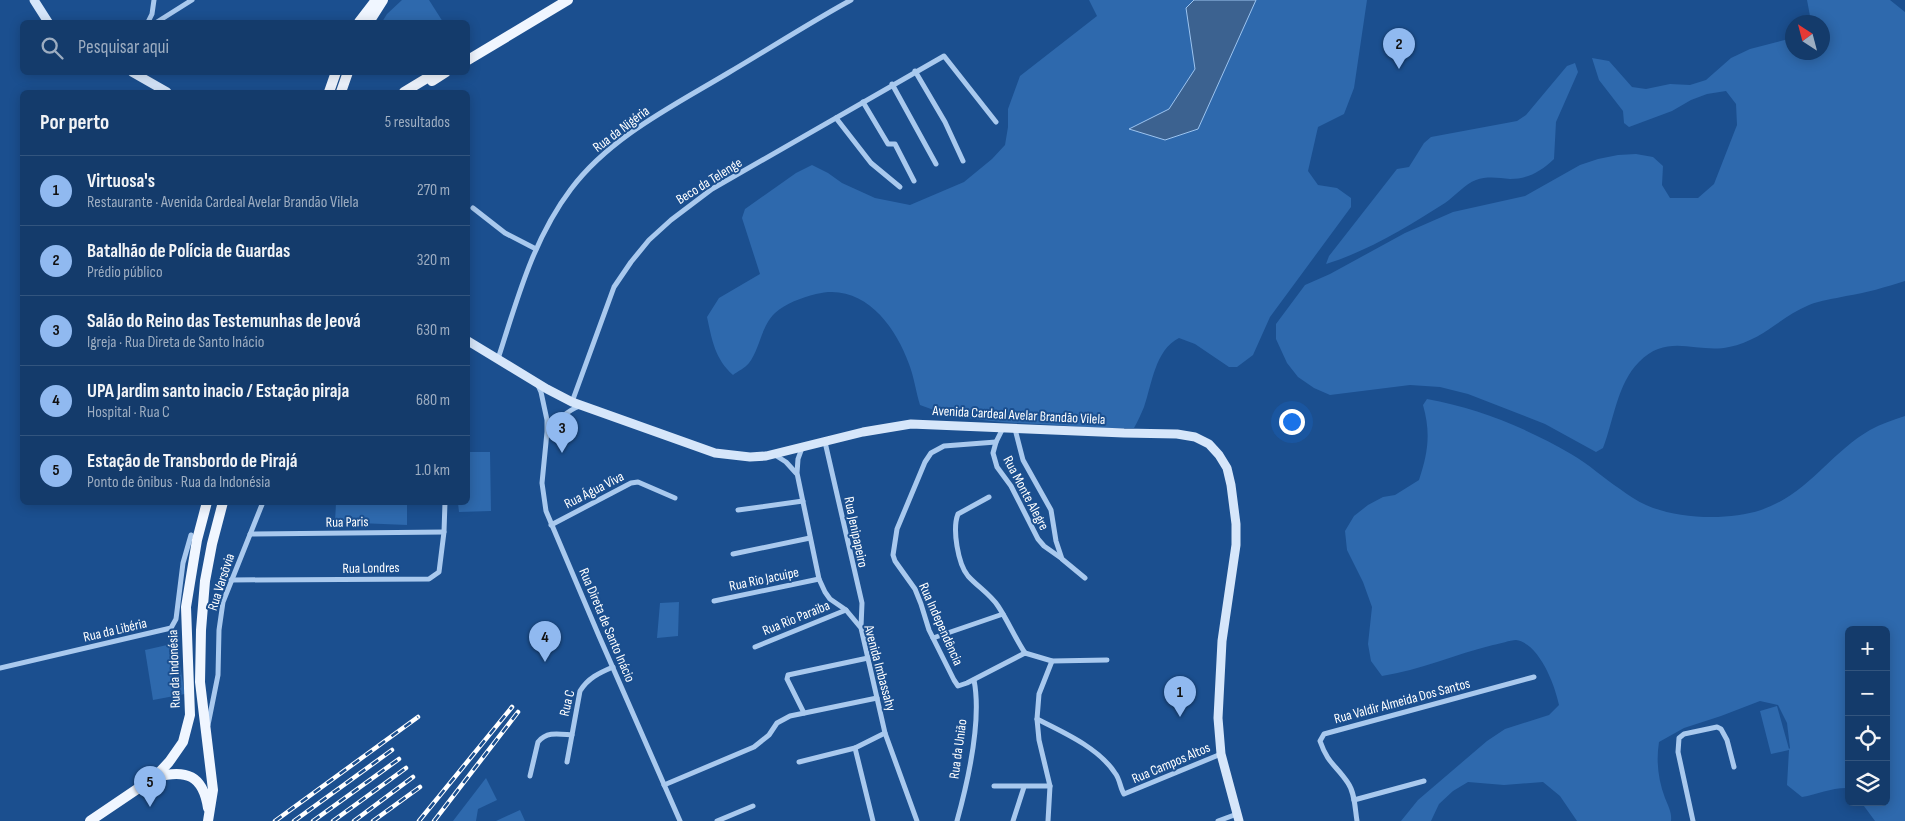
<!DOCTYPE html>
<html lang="pt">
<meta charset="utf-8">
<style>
body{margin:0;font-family:"Sofia Sans Condensed",sans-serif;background:#1d4271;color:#f1f3f6}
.controls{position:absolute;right:15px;bottom:15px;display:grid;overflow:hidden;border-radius:8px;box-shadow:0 2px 12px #0003}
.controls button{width:45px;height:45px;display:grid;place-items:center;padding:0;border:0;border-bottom:1px solid #33557e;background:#143b6b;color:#f1f3f6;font:25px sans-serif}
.compass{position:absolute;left:1785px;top:15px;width:45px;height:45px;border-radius:50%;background:#143b6b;box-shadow:0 2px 12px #0003;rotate:324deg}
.you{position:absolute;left:1291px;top:421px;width:18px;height:18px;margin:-12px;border:4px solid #fff;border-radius:50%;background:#1a73e8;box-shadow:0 0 0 8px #1a73e833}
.badge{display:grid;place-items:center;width:32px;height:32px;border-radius:50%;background:#90b9f0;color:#111;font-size:16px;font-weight:700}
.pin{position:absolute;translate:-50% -41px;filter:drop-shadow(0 1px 2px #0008)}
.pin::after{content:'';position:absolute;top:26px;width:18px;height:15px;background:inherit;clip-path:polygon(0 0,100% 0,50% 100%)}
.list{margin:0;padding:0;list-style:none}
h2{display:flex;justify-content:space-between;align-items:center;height:65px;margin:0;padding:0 20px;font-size:21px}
h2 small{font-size:16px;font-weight:400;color:#9dadc1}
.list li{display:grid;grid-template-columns:32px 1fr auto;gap:15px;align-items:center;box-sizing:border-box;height:70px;padding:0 20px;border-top:1px solid #33557e}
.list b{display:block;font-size:19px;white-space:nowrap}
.list p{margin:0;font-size:16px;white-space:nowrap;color:#9dadc1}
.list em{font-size:16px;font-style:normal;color:#9dadc1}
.icon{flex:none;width:28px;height:28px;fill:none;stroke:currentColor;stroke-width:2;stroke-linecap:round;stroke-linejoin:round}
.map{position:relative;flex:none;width:1905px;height:821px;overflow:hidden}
.search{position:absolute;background:#143b6b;box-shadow:0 2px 12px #0003;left:20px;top:20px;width:450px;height:55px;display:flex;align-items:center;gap:12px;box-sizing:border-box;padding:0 18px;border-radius:8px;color:#9dadc1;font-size:19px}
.panel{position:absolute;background:#143b6b;box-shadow:0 2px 12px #0003;left:20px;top:90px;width:450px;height:415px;border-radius:8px}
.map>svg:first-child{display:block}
.green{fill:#2e69ad}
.water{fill:#3c6290;stroke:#9cc4f0}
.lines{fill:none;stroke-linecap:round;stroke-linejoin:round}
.street{stroke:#a9c9ee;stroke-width:5}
.secondary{stroke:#d6e6fa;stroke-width:9}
.primary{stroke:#f0f6ff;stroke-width:10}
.rail-casing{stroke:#fff;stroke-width:4.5}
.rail{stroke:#1b4f8f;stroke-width:2.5;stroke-dasharray:8;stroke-linecap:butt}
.labels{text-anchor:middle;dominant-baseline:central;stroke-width:4;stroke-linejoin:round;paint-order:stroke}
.street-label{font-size:14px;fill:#fff;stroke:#1b4f8f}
</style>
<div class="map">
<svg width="1905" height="821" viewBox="0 0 1905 821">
<rect width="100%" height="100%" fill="#1b4f8f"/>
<g class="green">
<path d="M402 0H429L443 22H382L387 14Z"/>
<path d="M1089 0H1367L1354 88 1344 114 1318 127 1308 171 1318 185 1337 188 1351 198V207L1270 317 1253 355 1237 367H1229L1195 344 1179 338C1155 350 1152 384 1144 407 1141 414 1138 421 1134 428 1109 429 1083 427 1057 425 1011 423 963 422 920 405 916 392 914 377 909 364 895 325 863 282 816 294 801 298 786 303 775 313 761 326 760 349 749 363 745 368 738 371 733 375 715 359 712 340 707 317L719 298 760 274 742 218 745 209 796 173 812 165 828 173 842 183 875 198 910 205 964 182 992 159 1005 145 1008 127V109L1020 76 1097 16Z"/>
<path d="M1807 0H1890L1905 12V281C1886 287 1866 293 1846 296 1834 299 1821 300 1809 305 1780 317 1763 340 1729 347 1697 354 1668 332 1639 362 1617 384 1614 420 1603 448L1596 452 1545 424 1468 394 1440 387 1410 385 1330 395 1314 388 1298 377 1287 363 1276 339V324L1305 285 1330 274 1405 233 1453 212 1525 196 1580 165 1598 159 1618 155 1636 154 1653 157 1663 166 1662 185 1670 198H1698L1714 184 1737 125 1736 104 1726 91 1707 94 1691 100 1672 111 1629 127 1624 123 1623 111 1599 80 1592 58 1609 61 1632 87 1646 89 1670 84 1690 85 1706 80 1731 58 1750 49 1792 38V52H1822V22H1807L1810 16Z"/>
<path d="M1575 63 1578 72 1556 122 1554 159C1541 171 1529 179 1510 179 1499 178 1487 176 1476 180 1465 184 1455 196 1445 203 1409 226 1366 252 1326 264L1329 256 1397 169 1409 167 1424 143 1431 137 1517 121 1526 115 1567 66Z"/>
<path d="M1427 399C1477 408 1527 428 1571 454 1589 464 1603 478 1620 489 1628 495 1637 501 1646 505 1677 519 1728 521 1761 510 1808 494 1830 453 1870 430 1881 424 1893 420 1905 416V821H1875L1861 802H1886V630H1849V788C1833 787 1818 794 1802 797L1787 785 1789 750 1771 754 1760 711 1777 706 1789 749 1790 748 1787 723 1778 705 1760 701 1721 716 1684 728 1659 742C1656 761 1658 779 1665 798 1668 806 1672 812 1671 821H1577L1560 796 1543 782 1504 785 1468 782 1453 791 1439 804 1431 821H1401L1418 800 1487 741 1505 729 1549 715 1559 705C1555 685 1539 643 1516 640 1510 640 1500 644 1493 645 1456 654 1420 670 1382 676L1371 661 1368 644 1372 607 1363 582 1347 550 1345 531 1354 516 1368 505 1383 497 1395 495 1419 480C1428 453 1431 433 1423 405Z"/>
<path d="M468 452H490L491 511 459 512 458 503 468 502Z"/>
<path d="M336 503H407V525L335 522Z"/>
<path d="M679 602 678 636 657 638 660 603Z"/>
<path d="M176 643 185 694 153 700 145 650Z"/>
<path d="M486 778 497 800 478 809 476 821H453Z"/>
<path d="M520 810 525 821H496Z"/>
</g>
<path class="water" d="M1194 0H1256L1198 129 1165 140 1129 129 1169 109 1195 69 1186 8Z"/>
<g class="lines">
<g class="street">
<path d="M148 22 152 14 154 0"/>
<path d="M157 22 192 0"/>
<path d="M915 71 945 122 963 161"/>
<path d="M892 84 936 164"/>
<path d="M863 102 888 144H895L914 181"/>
<path d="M836 118 871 163 900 187"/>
<path d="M473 208 505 233 536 249"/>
<path d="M498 359C517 300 533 239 571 189 610 137 673 106 728 73 769 49 809 23 851 0"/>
<path d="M537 383 541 392 547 420V432L542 483 546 511 599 636 680 821"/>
<path d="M572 402 614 287 631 262 649 240 671 220 712 189 944 56 996 122"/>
<path d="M1003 428 996 442 993 453 997 467 1011 486 1038 539 1044 546 1061 558"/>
<path d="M1015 429 1023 460 1051 510 1056 541 1062 559 1085 578"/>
<path d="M548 432C557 421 566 411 580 406"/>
<path d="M825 442 862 603 861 627"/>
<path d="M996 442 944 446 931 453 925 462 897 529 893 555 895 561 915 589 921 604 929 630 954 680 958 686 967 683 1025 653 1052 661 1107 660"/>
<path d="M802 448 798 459 797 473 819 579 825 592 830 599 846 610 861 628 885 733 917 821"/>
<path d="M775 455 786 462 796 473"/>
<path d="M989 497 958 514C952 529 958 564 968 576 978 587 990 594 998 606 1008 621 1015 638 1025 653"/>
<path d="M738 510 803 501"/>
<path d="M551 525 631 483 638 482 675 498"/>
<path d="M250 534 444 532"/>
<path d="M733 554 810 538"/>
<path d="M231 580 429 579 439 572 444 532 445 502"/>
<path d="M714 601 819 579"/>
<path d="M933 638 1003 614"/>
<path d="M755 647 846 610"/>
<path d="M0 668 171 628 176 619 183 563 191 535"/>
<path d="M804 713 787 679 788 675 868 658"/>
<path d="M1037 719C1063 732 1099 748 1115 773 1120 779 1120 788 1124 794L1221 754"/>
<path d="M208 725 218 675 219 630 223 602 263 502"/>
<path d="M855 748 873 821"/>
<path d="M567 762 580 691C588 678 599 673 613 667"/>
<path d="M799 762 855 748 885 733"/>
<path d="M530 776 538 742C547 731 559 734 572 735"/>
<path d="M664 785 754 747 769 735 777 723 790 716 877 698"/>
<path d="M994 786H1050"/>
<path d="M1354 800 1424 781"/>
<path d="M717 821 753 806"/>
<path d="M957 821C968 781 982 721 974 680"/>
<path d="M1013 821 1024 787"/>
<path d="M1048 821 1050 786 1039 740 1037 719 1039 694 1052 661"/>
<path d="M1218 821 1237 814"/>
<path d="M1357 821C1355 809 1355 793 1348 783 1336 765 1328 764 1320 741L1324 734 1534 677"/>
<path d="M1693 821 1678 752 1679 738 1684 734 1717 727 1721 729 1727 740 1734 767"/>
</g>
<g class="secondary">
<path d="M34 0 48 22"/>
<path d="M132 72 167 92"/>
<path d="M468 341 547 389 572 402 715 453 750 457 766 456 863 432 911 424 1124 433 1177 434 1195 437 1209 444 1219 455 1227 468 1231 485 1236 524V545L1222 641 1218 718 1221 754 1239 821"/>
</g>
<g class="primary">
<path d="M359 22 376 0"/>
<path d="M369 22 383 0"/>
<path d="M468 60 568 0"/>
<path d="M432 81 446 72"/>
<path d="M329 92 336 72"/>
<path d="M341 92 348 72"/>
<path d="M404 92 437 72"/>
<path d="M156 777C186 769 203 775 208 808"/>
<path d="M90 821 155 777 169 762 183 742 190 715 186 607 197 540 207 502"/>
<path d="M208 821 213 790 200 682 201 630 205 581 212 544 223 502"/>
</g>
<g class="rail-casing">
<g id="rail">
<path d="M275 821 418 717"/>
<path d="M294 821 392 750"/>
<path d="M313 821 399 759"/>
<path d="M333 821 406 768"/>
<path d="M354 821 413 777"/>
<path d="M373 821 420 787"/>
<path d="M419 821 512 707"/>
<path d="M434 821 518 712"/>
</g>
</g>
<use href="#rail" class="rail"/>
</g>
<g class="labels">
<g class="street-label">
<text transform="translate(621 129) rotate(-37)">Rua da Nigéria</text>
<text transform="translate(709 181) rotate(-32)">Beco da Telenge</text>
<text transform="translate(1019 415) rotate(3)">Avenida Cardeal Avelar Brandão Vilela</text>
<text transform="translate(594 490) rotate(-27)">Rua Água Viva</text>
<text transform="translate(1026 493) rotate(62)">Rua Monte Alegre</text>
<text transform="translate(347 522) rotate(-1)">Rua Paris</text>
<text transform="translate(856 532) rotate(78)">Rua Jenipapeiro</text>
<text transform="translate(371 568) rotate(-1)">Rua Londres</text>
<text transform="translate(764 579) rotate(-12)">Rua Rio Jacuipe</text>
<text transform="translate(221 582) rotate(-72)">Rua Varsōvia</text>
<text transform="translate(796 618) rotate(-22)">Rua Rio Paraiba</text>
<text transform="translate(941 624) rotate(66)">Rua Independência</text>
<text transform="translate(607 625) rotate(67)">Rua Direta de Santo Inácio</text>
<text transform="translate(115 630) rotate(-13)">Rua da Libéria</text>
<text transform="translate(880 668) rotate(75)">Avenida Imbassahy</text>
<text transform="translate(174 669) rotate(-92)">Rua da Indonésia</text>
<text transform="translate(1402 701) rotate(-15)">Rua Valdir Almeida Dos Santos</text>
<text transform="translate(567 703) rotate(-76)">Rua C</text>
<text transform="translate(958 749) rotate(-82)">Rua da União</text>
<text transform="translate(1171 763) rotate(-23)">Rua Campos Altos</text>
</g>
</g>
</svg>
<div class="controls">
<button>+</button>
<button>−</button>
<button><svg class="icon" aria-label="locate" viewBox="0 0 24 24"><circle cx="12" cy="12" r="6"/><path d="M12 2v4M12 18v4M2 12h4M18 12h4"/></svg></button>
<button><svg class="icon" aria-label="layers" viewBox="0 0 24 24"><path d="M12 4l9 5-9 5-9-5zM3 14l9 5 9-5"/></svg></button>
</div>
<svg class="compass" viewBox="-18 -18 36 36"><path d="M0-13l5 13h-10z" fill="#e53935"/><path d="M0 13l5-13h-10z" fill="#9dadc1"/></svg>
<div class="you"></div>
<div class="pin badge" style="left:1180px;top:717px">1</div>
<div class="pin badge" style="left:1399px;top:69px">2</div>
<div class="pin badge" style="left:562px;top:453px">3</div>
<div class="pin badge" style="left:545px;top:662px">4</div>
<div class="pin badge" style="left:150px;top:807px">5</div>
<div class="search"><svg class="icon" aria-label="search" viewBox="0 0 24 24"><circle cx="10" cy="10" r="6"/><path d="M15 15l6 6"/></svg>Pesquisar aqui</div>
<section class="panel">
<h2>Por perto<small>5 resultados</small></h2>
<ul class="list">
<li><span class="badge">1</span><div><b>Virtuosa's</b><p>Restaurante · Avenida Cardeal Avelar Brandão Vilela</p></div><em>270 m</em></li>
<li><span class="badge">2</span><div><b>Batalhão de Polícia de Guardas</b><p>Prédio público</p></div><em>320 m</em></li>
<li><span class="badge">3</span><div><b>Salão do Reino das Testemunhas de Jeová</b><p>Igreja · Rua Direta de Santo Inácio</p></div><em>630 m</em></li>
<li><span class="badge">4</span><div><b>UPA Jardim santo inacio / Estação piraja</b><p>Hospital · Rua C</p></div><em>680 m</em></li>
<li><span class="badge">5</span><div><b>Estação de Transbordo de Pirajá</b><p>Ponto de ônibus · Rua da Indonésia</p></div><em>1.0 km</em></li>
</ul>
</section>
</div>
